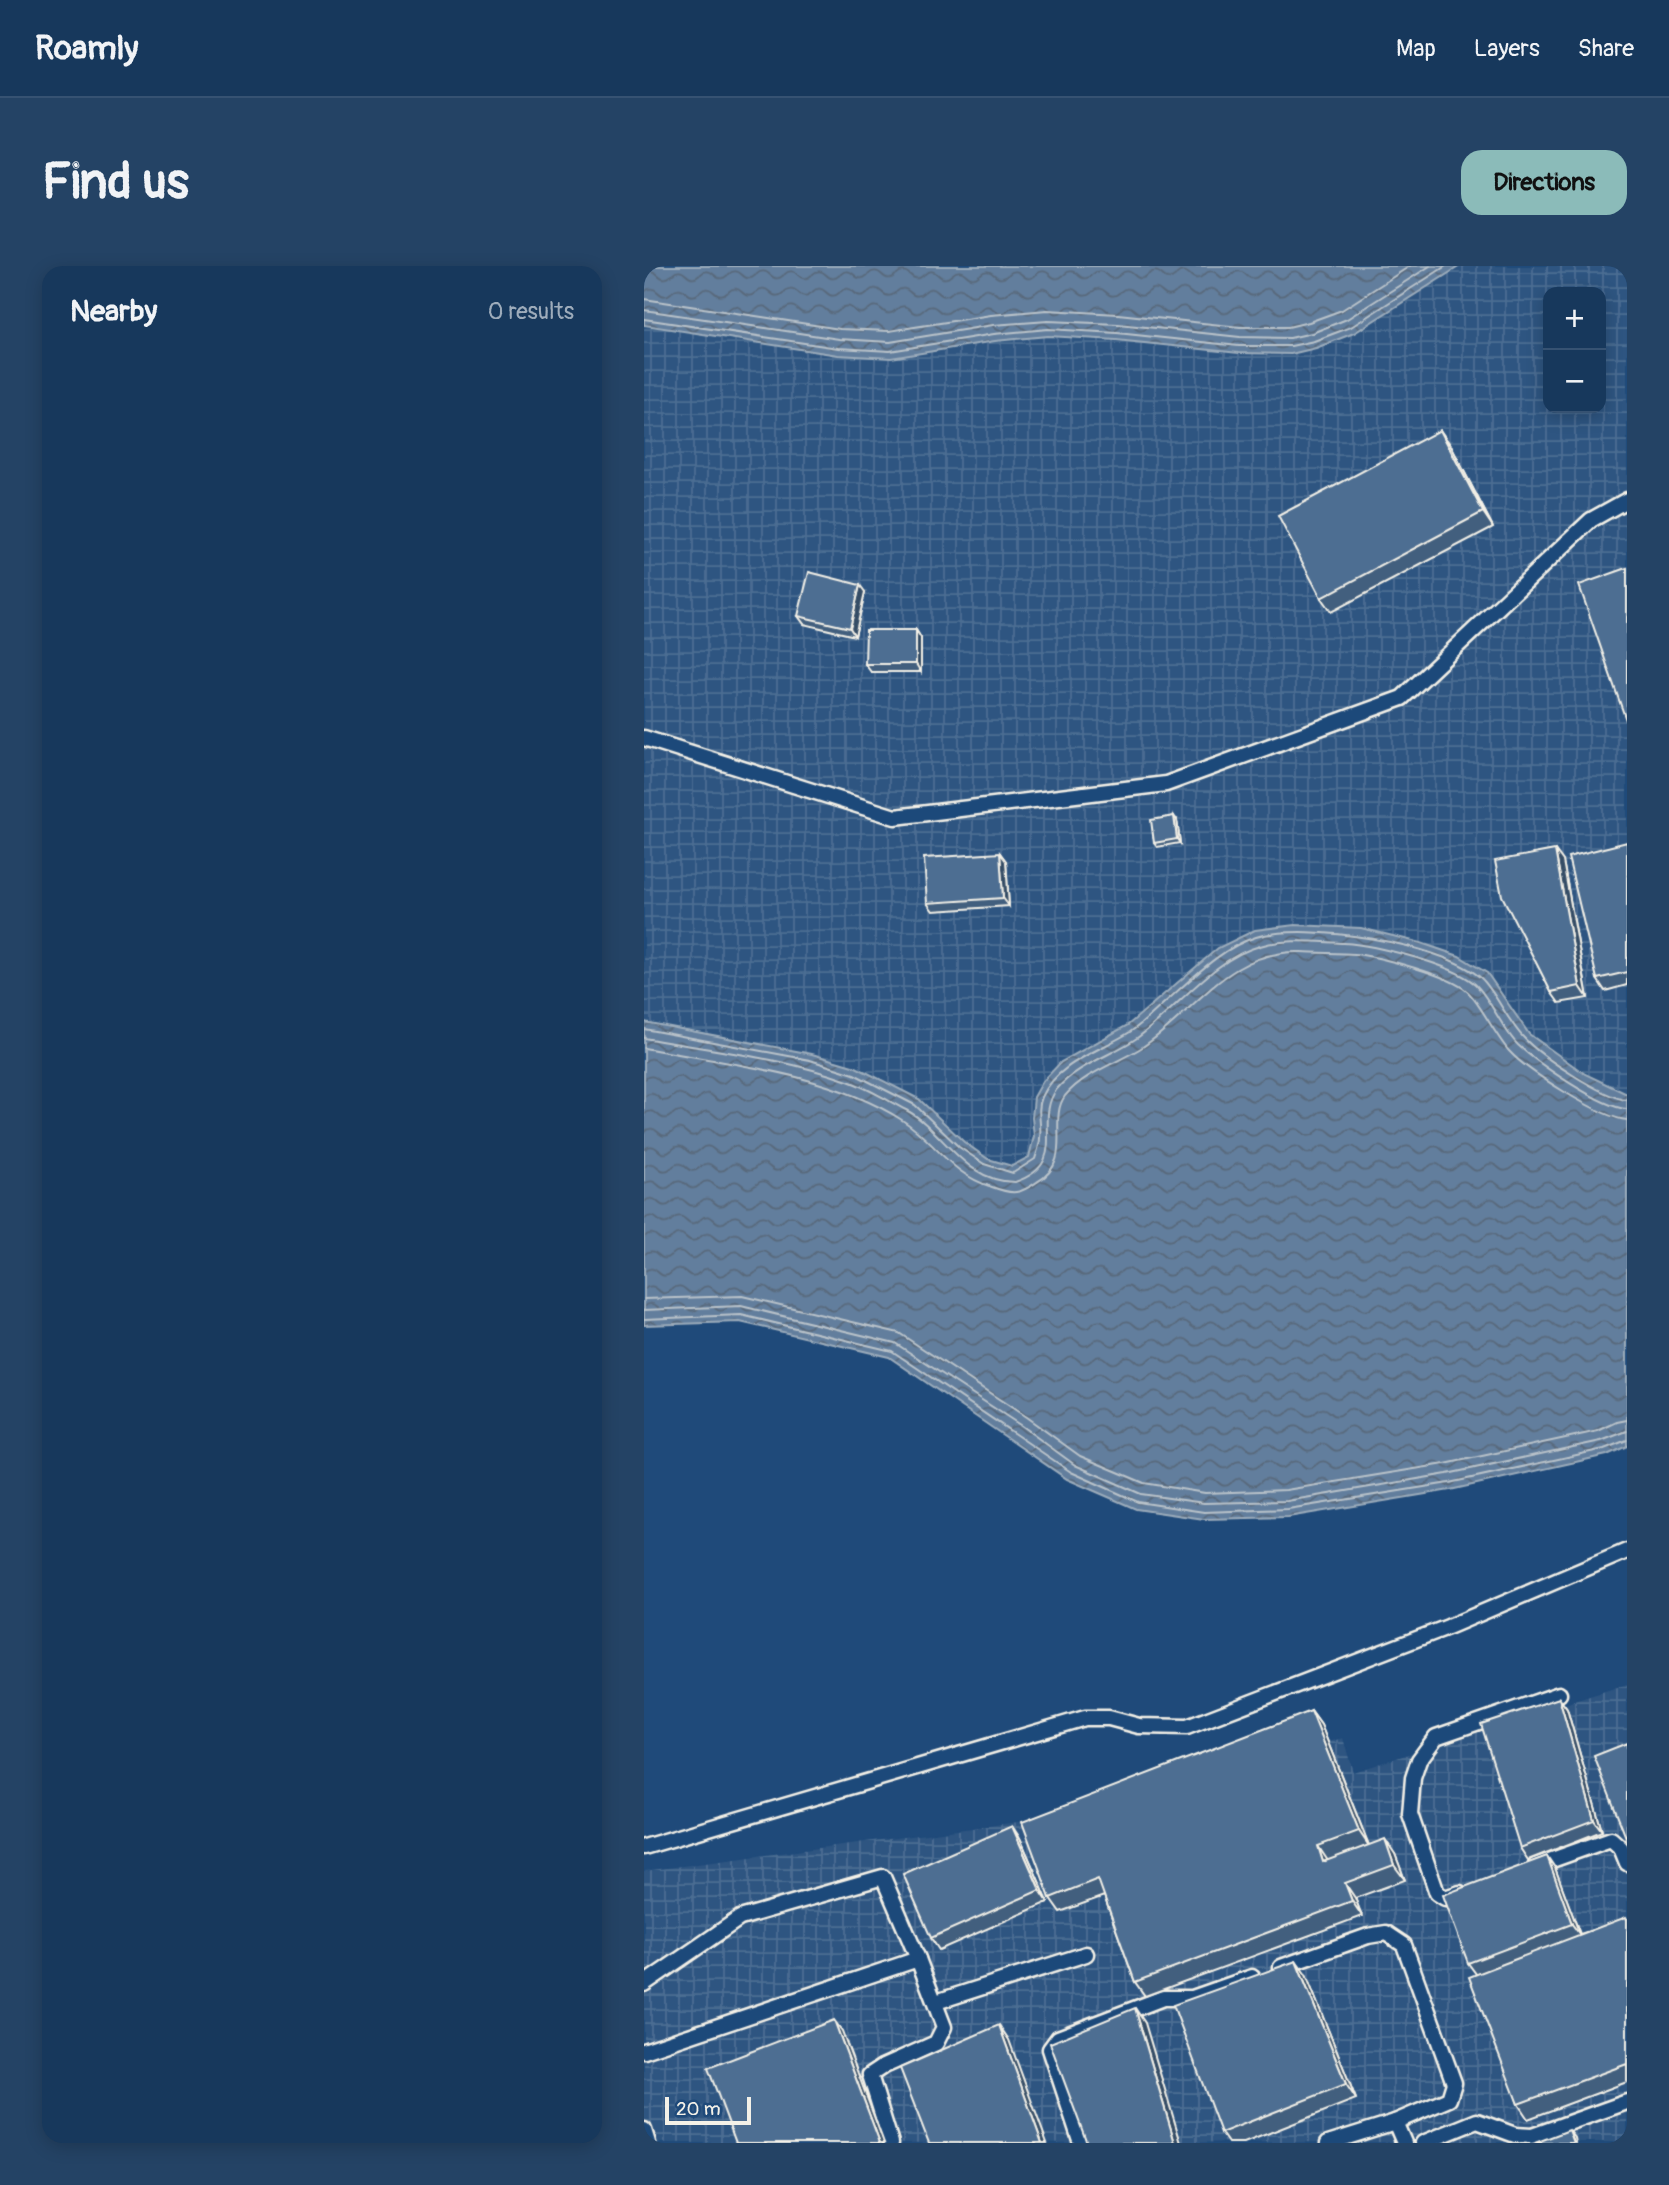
<!DOCTYPE html>
<meta charset="utf-8">
<style>
body{margin:0;font-family:Pangolin,sans-serif;background:#244365;color:#f1f3f6}
.controls{position:absolute;right:21px;top:21px;display:grid;overflow:hidden;border-radius:14px;box-shadow:0 4px 18px #0003}
.controls button{width:63px;height:63px;display:grid;place-items:center;padding:0;border:0;border-bottom:2px solid #365272;background:#17385c;color:#f1f3f6;font:35px sans-serif}
.scale{position:absolute;left:21px;bottom:18px;width:86px;box-sizing:border-box;padding-left:7px;border:4px solid #f4f1e8;border-top:0;font-size:19px;line-height:24px;white-space:nowrap;color:#f4f1e8;-webkit-text-stroke:5px #1f4a7a;paint-order:stroke}
.list{margin:0;padding:0;list-style:none}
h2{display:flex;justify-content:space-between;align-items:center;height:91px;margin:0;padding:0 28px;font-size:30px}
h2 small{font-size:23px;font-weight:400;color:#9eacbb}
.map{position:relative;flex:none;width:983px;height:1877px;overflow:hidden;border-radius:21px}
header{display:flex;align-items:center;gap:42px;box-sizing:border-box;height:98px;padding:0 35px;background:#17385c;border-bottom:2px solid #365272}
header strong{font-size:33px}
nav{display:flex;gap:38px;margin-inline-start:auto;font-size:24px}
.intro{display:flex;align-items:center;justify-content:space-between;box-sizing:border-box;height:168px;padding:0 42px}
h1{margin:0;font-size:49px}
.button{padding:18px 32px;border-radius:21px;background:#8bbbb9;color:#111;font-size:24px;font-weight:700}
main{display:flex;gap:42px;padding:0 42px}
aside{flex:1;background:#17385c;border-radius:21px;box-shadow:0 4px 18px #0003}
.map>svg:first-child{display:block}
.industrial{fill:url(#industrial-grid);fill-rule:evenodd}
.water{fill:url(#water-waves);stroke:#9cacbb;stroke-width:2}
.lines{fill:none;stroke-linecap:round;stroke-linejoin:round}
.shore{stroke:#bac3ca;stroke-width:2}
.lane-casing{stroke:#f4f1e8;stroke-width:19}
.lane{stroke:#1f4a7a;stroke-width:14}
.wall{fill:#425f7e;stroke:#f4f1e8;stroke-width:2}
.shaded-wall{fill:#364d66;stroke:#f4f1e8;stroke-width:2}
.building{fill:#4d6e92;stroke:#f4f1e8;stroke-width:2}
</style>
<header>
<strong>Roamly</strong>
<nav><a>Map</a><a>Layers</a><a>Share</a></nav>
</header>
<div class="intro"><h1>Find us</h1><a class="button">Directions</a></div>
<main>
<aside>
<h2>Nearby<small>0 results</small></h2>
<ul class="list">
</ul>
</aside>
<div class="map">
<svg width="983" height="1877" viewBox="0 0 983 1877">
<defs>
<pattern id="industrial-grid" width="8" height="8" patternUnits="userSpaceOnUse" patternTransform="scale(1.75)"><rect width="8" height="8" fill="#2d5581"/><path d="M0 4h8M4 0v8" fill="none" stroke="#4c6e93"/></pattern>
<pattern id="water-waves" width="16" height="10" patternUnits="userSpaceOnUse" patternTransform="scale(1.75)"><rect width="16" height="10" fill="#627e9d"/><path d="M0 5q4-4 8 0t8 0" fill="none" stroke="#58687a"/></pattern>
</defs>
<rect width="100%" height="100%" fill="#1f4a7a"/>
<filter id="ink" filterUnits="userSpaceOnUse"><feTurbulence type="fractalNoise" baseFrequency=".0143" numOctaves="2"/><feDisplacementMap in="SourceGraphic" scale="14" xChannelSelector="R" yChannelSelector="G"/><feConvolveMatrix kernelMatrix="1 2 1 2 8 2 1 2 1" color-interpolation-filters="sRGB"/></filter>
<g filter="url(#ink)">
<g class="industrial">
<path d="M816 0H983V828L941 808 885 768 843 707 815 690 777 677 717 662 651 659 611 664 574 682 484 759 417 796 399 815 390 831 388 852 390 870 385 891 368 900 344 893 320 876 297 852 212 801 168 788 0 756V59L20 63 351 75 404 70 472 74 595 87 647 88 672 82 710 67ZM904 26H957V142H904Z"/>
<path d="M983 1418V1876L0 1877V1605L404 1552 699 1472 709 1506Z"/>
</g>
<g class="water">
<path d="M0 0H816L710 67 672 82 647 88 595 87 472 74 404 70 351 75 247 92 194 89 0 59Z"/>
<path d="M651 659 717 662 777 677 815 690 843 707 885 768 941 808 983 828V1180L963 1189 806 1224 644 1251 560 1253 492 1243 423 1213 245 1091 96 1056 0 1059V756L168 788 212 801 275 833 320 876 344 893 368 900 385 891 390 870 388 852 390 831 399 815 417 796 484 759 574 682 611 664Z"/>
</g>
<g class="lines">
<g class="shore">
<path d="M0 33 196 63 245 65 347 49 403 44 474 48 596 61H644L665 56 698 44 766 0"/>
<path d="M0 44 195 73 246 76 349 59 404 55 474 58 596 71 646 72 668 67 703 53 786 0"/>
<path d="M0 53 194 82 246 85 350 68 404 63 473 67 595 80H647L670 75 707 61 802 0"/>
<path d="M0 763 166 794 210 808 271 839 315 881 340 898 369 907 391 893C393 886 396 879 396 872 398 858 392 845 398 831 414 796 456 785 486 766 498 758 508 748 518 739 547 714 576 682 612 671 663 656 797 677 837 712 851 725 864 756 880 772 896 790 960 832 983 834"/>
<path d="M0 772C67 784 140 792 204 815 224 822 243 834 262 844 299 863 319 916 371 916 428 897 388 855 413 823 434 798 467 790 493 772 532 744 569 692 616 680 642 672 673 676 700 677 731 679 808 698 831 718 846 732 858 763 874 779 893 797 958 842 983 843"/>
<path d="M0 782C85 798 184 807 258 854 293 876 304 907 348 921 356 924 364 927 372 926 380 925 387 920 393 916 431 895 403 854 421 830 440 807 473 797 497 782 552 746 583 684 657 686 675 687 693 687 711 688 736 691 806 709 824 726 837 739 851 769 865 785 883 805 957 852 983 854"/>
<path d="M0 1033 98 1030 255 1067 382 1151 436 1190 500 1217 561 1227 642 1224 801 1198 954 1165 973 1156 983 1154"/>
<path d="M0 1044 97 1040 251 1077 376 1159 431 1199 497 1228 560 1237 643 1235 803 1208 957 1175 983 1165"/>
<path d="M0 1053 97 1049 248 1085 427 1206 494 1236 560 1246 644 1243 805 1217 960 1183 983 1174"/>
</g>
<g class="lane-casing">
<g id="lane">
<path d="M0 472 251 551 522 518 758 432 947 254 983 234"/>
<path d="M0 1581 441 1452H465L495 1460 543 1461 804 1361 983 1285"/>
<path d="M891 1600 967 1573 977 1582 983 1597"/>
<path d="M816 1627 801 1632 793 1627 766 1548 769 1512 775 1494 792 1471 915 1428"/>
<path d="M637 1701 724 1670 742 1667 760 1679 810 1817 805 1833 751 1856"/>
<path d="M0 1718 96 1652 239 1611 274 1693"/>
<path d="M292 1736 442 1688"/>
<path d="M0 1785 274 1693 300 1761 292 1777 238 1801 226 1809 247 1877"/>
<path d="M0 1864 4 1877"/>
<path d="M437 1877 406 1783 414 1772 519 1732H548L608 1711"/>
<path d="M684 1877 751 1856 760 1877"/>
<path d="M779 1877 833 1855 871 1869 888 1870 983 1836"/>
</g>
</g>
<use href="#lane" class="lane"/>
</g>
<g class="wall">
<path d="M806 178 849 261 687 346 677 332Z"/>
<path d="M221 326 211 370 160 358 154 350Z"/>
<path d="M272 364 277 372V406H227L221 398Z"/>
<path d="M533 554 536 577 513 581 510 577Z"/>
<path d="M983 576V719L961 725 953 713Z"/>
<path d="M356 587 362 595 365 640 289 645 283 637Z"/>
<path d="M919 595 944 732 915 737 907 726Z"/>
<path d="M915 1432 923 1443 958 1565 884 1594 876 1582Z"/>
<path d="M667 1445 677 1459 725 1579 751 1588 761 1614 711 1632 718 1650 501 1730 491 1716 460 1630 416 1646 406 1632Z"/>
<path d="M376 1572 404 1636 295 1684 287 1672Z"/>
<path d="M911 1602 936 1668 983 1653V1816L884 1853 874 1838 832 1708 824 1697Z"/>
<path d="M662 1709 712 1833 600 1877H584L577 1867Z"/>
</g>
<g class="shaded-wall">
<path d="M796 164 806 178 849 261 839 246Z"/>
<path d="M216 319 221 326 211 370 206 362Z"/>
<path d="M272 364 277 372V406L272 398Z"/>
<path d="M530 550 533 554 536 577 533 573Z"/>
<path d="M911 584 919 595 944 732 936 720Z"/>
<path d="M356 587 362 595 365 640 359 632Z"/>
<path d="M915 1432 923 1443 958 1565 950 1554Z"/>
<path d="M667 1445 677 1459 725 1580 715 1565Z"/>
<path d="M368 1560 376 1572 404 1636 396 1624Z"/>
<path d="M741 1573 751 1588 761 1614 750 1599Z"/>
<path d="M674 1580 684 1595 679 1596Z"/>
<path d="M903 1590 911 1602 936 1669 928 1658Z"/>
<path d="M701 1617 711 1632 718 1650 708 1635Z"/>
<path d="M652 1695 662 1709 712 1833 702 1818Z"/>
<path d="M491 1742 501 1757 537 1877H531Z"/>
<path d="M190 1754 198 1765 240 1877H236Z"/>
<path d="M355 1759 365 1774 403 1877H398Z"/>
<path d="M925 1864 931 1872 932 1877H930Z"/>
</g>
<g class="building">
<path d="M796 164 839 246 677 332 634 250Z"/>
<path d="M983 302V457L935 319Z"/>
<path d="M165 306 216 319 206 362 154 350Z"/>
<path d="M222 364H272V398H221Z"/>
<path d="M530 550 533 573 510 577 507 554Z"/>
<path d="M983 576V706L953 713 924 591Z"/>
<path d="M911 584 936 720 907 726 858 630 851 595Z"/>
<path d="M356 587 359 632 283 637 280 592Z"/>
<path d="M915 1432 950 1554 876 1582 837 1458Z"/>
<path d="M667 1445 715 1565 674 1580 679 1596 741 1573 750 1599 701 1617 708 1635 491 1716 454 1613 406 1632 378 1556Z"/>
<path d="M983 1477V1574L950 1490Z"/>
<path d="M368 1560 396 1624 287 1672 259 1608Z"/>
<path d="M903 1590 928 1658 824 1697 799 1629Z"/>
<path d="M982 1651 983 1654V1798L874 1838 825 1711Z"/>
<path d="M652 1695 702 1818 577 1867 529 1739Z"/>
<path d="M491 1742 531 1877H443L406 1777Z"/>
<path d="M190 1754 236 1877H92L64 1802Z"/>
<path d="M355 1759 398 1877H285L256 1802Z"/>
<path d="M925 1864 930 1877H891Z"/>
</g>
</g>
</svg>
<div class="controls">
<button>+</button>
<button>−</button>
</div>
<div class="scale">20 m</div>
</div>
</main>
